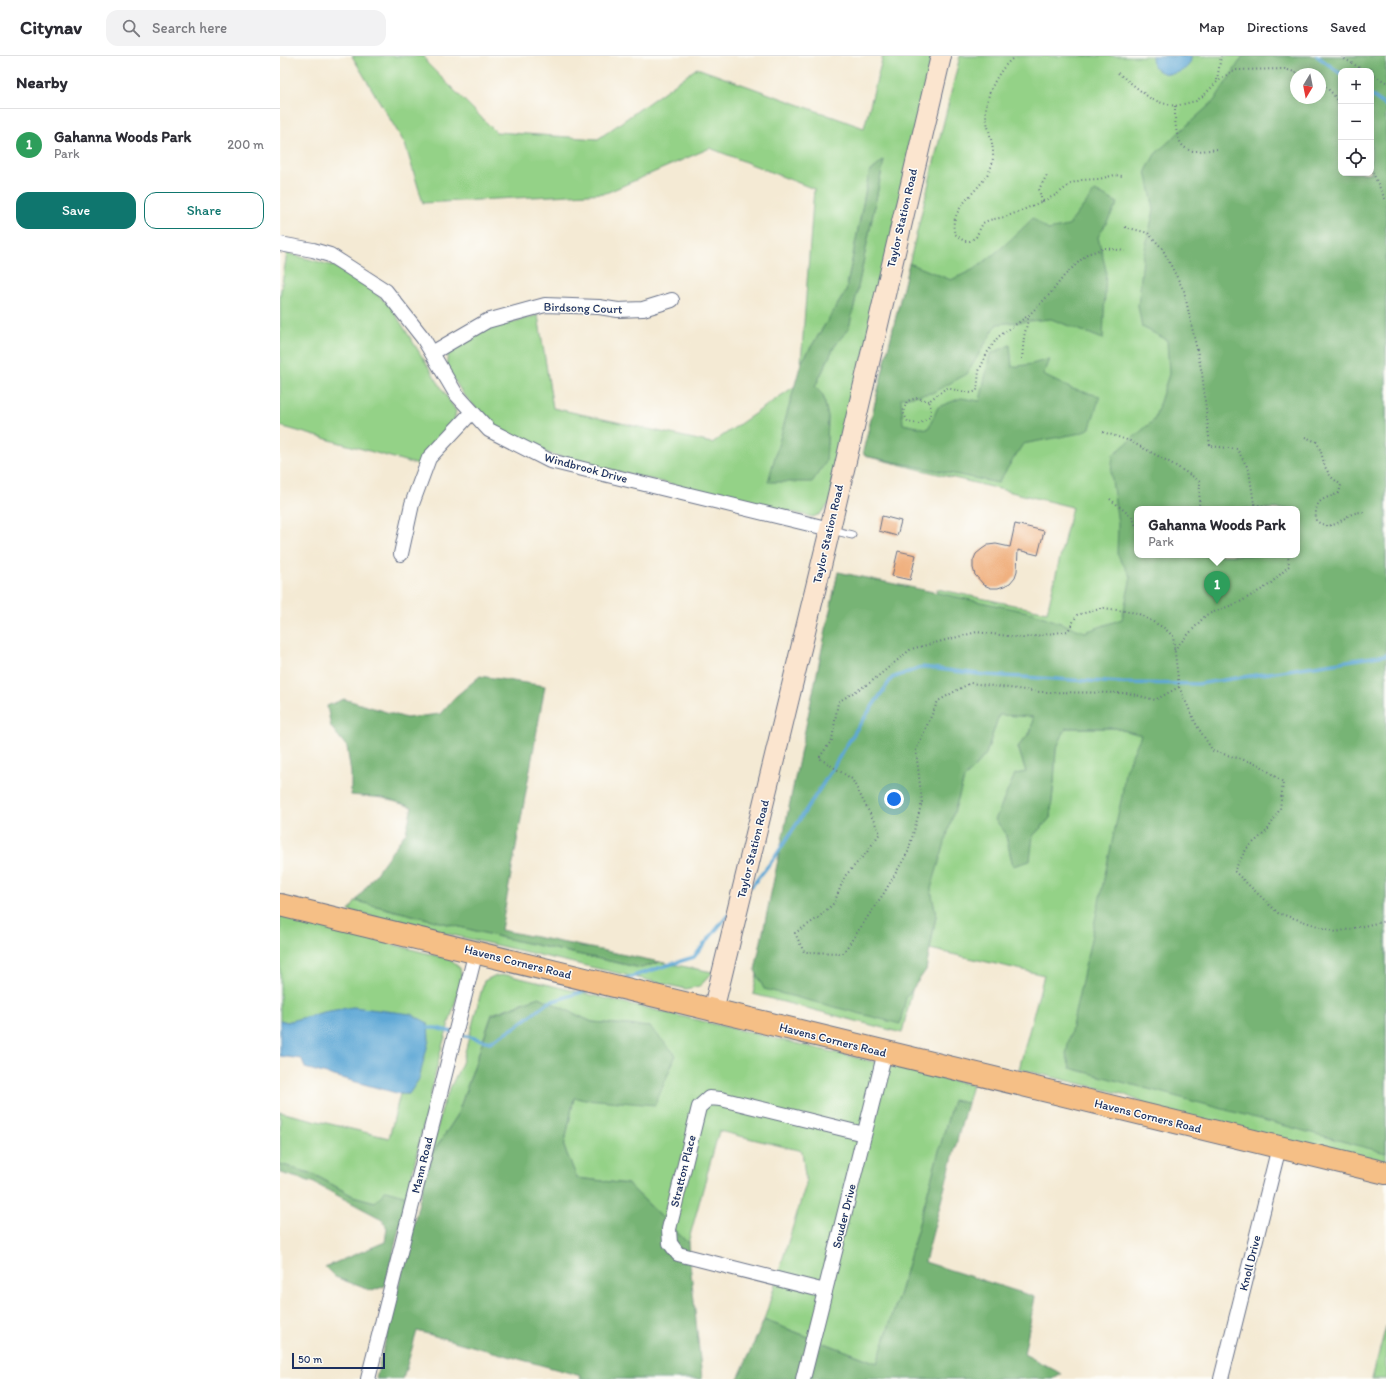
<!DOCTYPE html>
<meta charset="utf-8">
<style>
body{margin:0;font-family:Itim,sans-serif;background:#f2f2f3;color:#2b2b33}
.controls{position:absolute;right:12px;top:12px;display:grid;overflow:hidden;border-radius:8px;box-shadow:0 2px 10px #0003}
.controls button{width:36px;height:36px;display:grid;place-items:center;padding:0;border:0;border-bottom:1px solid #e1e1e2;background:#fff;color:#2b2b33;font:20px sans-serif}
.compass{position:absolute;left:1010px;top:12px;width:36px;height:36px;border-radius:50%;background:#fff;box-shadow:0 2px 10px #0003;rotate:190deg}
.scale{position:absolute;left:12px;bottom:10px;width:93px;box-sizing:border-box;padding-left:4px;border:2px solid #1b2f5e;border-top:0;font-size:11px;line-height:14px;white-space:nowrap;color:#1b2f5e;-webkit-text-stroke:3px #fdfcf7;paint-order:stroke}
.you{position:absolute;left:614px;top:743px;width:14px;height:14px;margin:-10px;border:3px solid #fff;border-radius:50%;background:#1a73e8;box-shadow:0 0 0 6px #1a73e833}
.badge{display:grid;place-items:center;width:26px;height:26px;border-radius:50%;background:#0f766e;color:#fff;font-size:13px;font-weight:700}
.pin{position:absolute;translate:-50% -33px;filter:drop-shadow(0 1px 2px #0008)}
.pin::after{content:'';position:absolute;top:21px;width:14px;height:12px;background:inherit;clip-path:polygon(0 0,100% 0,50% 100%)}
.popup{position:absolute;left:854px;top:450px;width:166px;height:52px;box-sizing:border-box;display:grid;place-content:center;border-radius:8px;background:#fff;filter:drop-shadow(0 1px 3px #0005);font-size:13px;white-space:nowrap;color:#7c7c81}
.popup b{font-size:15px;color:#2b2b33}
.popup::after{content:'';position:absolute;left:50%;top:100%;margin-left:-8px;border:8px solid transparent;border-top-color:#fff}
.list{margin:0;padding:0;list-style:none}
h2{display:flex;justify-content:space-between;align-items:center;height:52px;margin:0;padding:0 16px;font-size:17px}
h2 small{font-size:13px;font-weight:400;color:#7c7c81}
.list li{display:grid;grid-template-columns:26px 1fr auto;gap:12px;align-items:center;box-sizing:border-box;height:72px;padding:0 16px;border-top:1px solid #e1e1e2}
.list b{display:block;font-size:15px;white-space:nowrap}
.list p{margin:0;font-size:13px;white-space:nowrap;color:#7c7c81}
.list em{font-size:13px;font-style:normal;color:#7c7c81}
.actions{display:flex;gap:8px;padding:12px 16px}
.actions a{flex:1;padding:9px 0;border:1px solid #0f766e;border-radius:12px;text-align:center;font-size:14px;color:#0f766e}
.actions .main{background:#0f766e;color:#fff}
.icon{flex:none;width:22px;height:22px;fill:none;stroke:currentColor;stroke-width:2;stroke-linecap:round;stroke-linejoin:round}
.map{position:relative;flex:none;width:1106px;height:1323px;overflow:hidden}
header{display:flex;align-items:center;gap:24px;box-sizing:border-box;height:56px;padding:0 20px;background:#fff;border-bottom:1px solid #e1e1e2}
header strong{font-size:19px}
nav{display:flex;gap:22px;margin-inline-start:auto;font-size:14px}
.search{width:280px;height:36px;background:#f2f2f3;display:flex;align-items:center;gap:10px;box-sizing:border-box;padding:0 14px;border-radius:12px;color:#7c7c81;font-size:15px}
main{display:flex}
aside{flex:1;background:#fff}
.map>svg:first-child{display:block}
.green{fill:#94d287;stroke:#588072;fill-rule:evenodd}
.forest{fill:#77b474;stroke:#497269;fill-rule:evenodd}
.water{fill:#5ea8d6;stroke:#3c6c9a}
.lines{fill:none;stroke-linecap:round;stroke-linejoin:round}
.stream{stroke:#5ea8d6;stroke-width:3.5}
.building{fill:#f0b180}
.service-casing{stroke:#677087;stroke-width:9}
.minor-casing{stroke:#677087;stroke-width:16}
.secondary-casing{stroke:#677087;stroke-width:22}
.primary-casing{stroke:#677087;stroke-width:24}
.path{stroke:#677087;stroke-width:2;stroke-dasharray:1 3;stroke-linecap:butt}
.service{stroke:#fff;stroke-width:7}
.minor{stroke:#fff;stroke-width:14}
.secondary{stroke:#fbe5cf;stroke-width:20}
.primary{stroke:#f5bf86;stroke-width:22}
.labels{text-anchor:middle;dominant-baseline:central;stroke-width:3;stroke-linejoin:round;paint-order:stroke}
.street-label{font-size:12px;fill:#1b2f5e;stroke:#fdfcf7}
</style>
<header>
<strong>Citynav</strong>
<div class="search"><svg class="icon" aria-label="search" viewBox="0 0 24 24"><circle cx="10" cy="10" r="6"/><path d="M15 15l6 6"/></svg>Search here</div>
<nav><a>Map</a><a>Directions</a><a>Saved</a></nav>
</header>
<main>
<aside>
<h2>Nearby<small></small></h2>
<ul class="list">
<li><span class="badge" style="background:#2e9e5b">1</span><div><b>Gahanna Woods Park</b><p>Park</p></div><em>200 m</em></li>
</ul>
<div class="actions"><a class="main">Save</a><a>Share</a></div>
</aside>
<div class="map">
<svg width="1106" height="1323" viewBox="0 0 1106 1323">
<rect width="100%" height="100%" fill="#fdfcf7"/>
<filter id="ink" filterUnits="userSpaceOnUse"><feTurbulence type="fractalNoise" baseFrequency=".025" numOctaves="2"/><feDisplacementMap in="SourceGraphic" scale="8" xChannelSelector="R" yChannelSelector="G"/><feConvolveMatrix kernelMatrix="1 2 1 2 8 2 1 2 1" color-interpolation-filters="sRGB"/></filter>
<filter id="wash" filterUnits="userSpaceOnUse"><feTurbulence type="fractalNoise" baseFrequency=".012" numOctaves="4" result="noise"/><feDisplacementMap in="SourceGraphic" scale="16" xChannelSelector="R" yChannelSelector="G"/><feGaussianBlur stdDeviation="0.9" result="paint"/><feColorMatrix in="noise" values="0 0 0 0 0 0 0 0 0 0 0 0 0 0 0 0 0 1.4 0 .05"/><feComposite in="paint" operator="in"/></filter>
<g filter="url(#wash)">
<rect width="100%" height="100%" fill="#f4ead4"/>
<g class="green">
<path d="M72 0H144L147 7 216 76 318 83 417 12 584 72 603 0H653L551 446 540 458 533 461 335 415 267 397 213 370 183 338 166 311 168 297 205 274 258 259 273 352 432 387 515 330 489 425 547 389 548 361 543 339 535 331 554 291 569 271 575 246 604 104 589 117 566 235 521 307 534 133 430 92 326 137 143 147 125 88Z"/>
<path d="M680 0H1106V1111L891 1059 843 1038 739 1013 764 919 650 893 656 860 653 845 622 977 473 938 558 516 655 539 657 533 767 556 792 451 585 400 583 396ZM1061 15H1091V117H1061ZM1016 18H1040V42H1016ZM857 453H1017V499H857ZM700 643 851 667 849 676 835 672H786L776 693 774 726 770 762 753 780 733 809 725 776 746 716 738 691 751 675 753 661 719 658 706 698 684 723 673 759Z"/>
<path d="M7 197 54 210 94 235 111 251 176 355 174 365 139 409 0 370V240Z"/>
<path d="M76 845 224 882 361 912 380 906 433 916 420 930 406 933 69 855Z"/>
<path d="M0 859 169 903 180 912 182 924 161 994 127 1140 106 1135 95 1146 73 1140 33 1118 0 1108V1056L109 1082 120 1038H129L44 956 7 966 0 964Z"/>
<path d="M227 919 692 1029 687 1047 673 1045 621 1233 597 1307 484 1264 526 1128 522 1095 439 1075 408 1187 348 1128 297 1122 284 1091 294 1042 370 971 312 966 259 941 212 958 177 1060 150 1101 164 1045 182 1007 204 925 214 920Z"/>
<path d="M1106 1270V1323H1092Z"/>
</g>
<g class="forest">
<path d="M963 0H1106V1097L790 1012 786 998 842 740 845 715 861 679 835 672H786L776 693 774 726 770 762 753 780 750 805 733 810 725 776 715 764 735 718 746 716 738 691 751 675 753 661 719 659 706 698 684 723 651 833 656 860 646 914 626 942 620 968 484 933 475 914 558 516 753 557 805 576 842 563 851 521 837 498 838 468 831 417 833 399 874 364 889 318 887 284 862 271 858 250 863 202 874 154 866 115 875 98 934 45ZM1061 15H1091V117H1061ZM1016 18H1040V42H1016ZM857 453H1017V499H857Z"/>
<path d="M604 104 575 246 569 272 554 291 535 331 543 339 548 361 547 389 546 406 532 426H488L521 307 566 235 589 117Z"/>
<path d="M815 135 838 147 818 181 826 214 823 283 771 263 717 268 687 318 652 337 621 342 623 368 648 373 658 351 681 342 700 345 710 298 730 289 732 311 752 308 769 303 763 319 792 333 820 340 810 372 801 377 743 388 718 427 585 400 583 396 629 207 671 224C679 220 687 217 694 213 715 199 735 180 753 162L768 174 788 170Z"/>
<path d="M200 620 265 630 221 874 380 906 361 912 224 882 76 845 126 776 132 751 103 742 71 739V717L67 691 51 671 47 650 64 643 126 662 160 658 175 641Z"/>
<path d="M259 941 312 966 370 971 396 999 375 1049 294 1042 284 1091 297 1122 348 1128 408 1187 422 1323H300L301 1320 137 1275 123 1323H96L150 1101 177 1060 212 959Z"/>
<path d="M673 1044 687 1047 645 1206 755 1241 744 1298 782 1318 773 1323H458L484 1264 597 1307 621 1233Z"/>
<path d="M0 1108 33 1118 73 1140 95 1146 106 1134 127 1140 105 1230 92 1235 55 1221 45 1211 105 1186 107 1172 102 1163 32 1126 0 1117Z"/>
</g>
<g class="water">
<path d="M872 0H911C913 20 871 27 872 0Z"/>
<path d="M73 951 131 958 148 967 149 984 139 1023 129 1038H120L25 1012 22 1003 0 1000V964L7 966 44 956Z"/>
</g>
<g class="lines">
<g class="stream">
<path d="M1037 0 1061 18"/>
<path d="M1091 39 1106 50"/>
<path d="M472 830 495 801 541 731 576 674 612 622 642 611 706 619 842 627 918 628 1106 599"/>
<path d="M344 923 414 901 448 859"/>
<path d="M145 972H156L172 976"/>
<path d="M178 978 210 986 237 970 267 947 311 933"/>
</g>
</g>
<g id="blocks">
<g class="building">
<path d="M602 460 621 465 617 480 599 475Z"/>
<path d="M735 468 764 475 758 499 738 494 737 515 735 521 730 527 724 530 718 532H711L704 529 695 519 693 512V505L696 498 702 493 708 489 716 488 730 491Z"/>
<path d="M618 495 636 499 630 524 612 520Z"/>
</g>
</g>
</g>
<g filter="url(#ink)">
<use href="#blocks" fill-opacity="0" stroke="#677087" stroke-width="1"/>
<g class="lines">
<g class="service-casing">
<path id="service" d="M552 474 572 479"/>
</g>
<g class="minor-casing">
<g id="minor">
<path d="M0 188 33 194 50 199 106 235 143 282 176 338 209 374 270 405 550 473"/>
<path d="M152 297 207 265 265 249 319 251 338 254 363 253 392 244"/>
<path d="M121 498 132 448 149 402 192 356"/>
<path d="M545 1235 398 1198 390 1187 389 1173 419 1051 429 1042 441 1043 584 1078"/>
<path d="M88 1323 196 895"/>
<path d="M523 1323 605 996"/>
<path d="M941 1323 999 1091"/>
</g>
</g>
<g class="secondary-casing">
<path id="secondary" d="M433 955 550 473 661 0"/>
</g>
<g class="primary-casing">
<path id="primary" d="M0 849 1106 1117"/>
</g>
<g class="path">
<path d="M1062 0 1063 2 1085 15"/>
<path d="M732 3C719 14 707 36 706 54 705 72 718 91 711 111 703 132 679 144 674 166 673 170 674 175 675 178L684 185H690L696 181 703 167 709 164 725 161 743 154 776 139 792 127 801 124 819 123 835 119 842 120"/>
<path d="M838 17 871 43 882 47 895 50 916 45 924 39 937 26 954 14 1005 13 1021 18"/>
<path d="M1091 18 1106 26"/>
<path d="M937 24 941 0"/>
<path d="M1040 25 1053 38 1061 51"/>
<path d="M895 50C895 64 894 94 914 95 922 95 930 94 937 93"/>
<path d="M1091 113 1106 145"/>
<path d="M762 146 759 133 767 119"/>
<path d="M845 171 868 177 882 192 904 235 922 317 930 390 957 393 969 414 974 448 996 453"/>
<path d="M742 303 744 281 749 259"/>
<path d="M649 345 637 342 627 345 623 356 628 366 639 368 650 361 651 353 649 345 666 332 691 337 697 335 699 315 707 297 718 281 749 259 770 238 784 220 807 198 825 192 845 195"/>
<path d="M823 376 850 385 891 407 920 425 919 453"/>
<path d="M1025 381 1037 386 1041 396 1045 411 1051 421 1061 429 1059 437C1042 444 1034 443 1036 465 1056 477 1060 461 1075 457 1078 456 1082 456 1085 456"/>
<path d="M830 443 852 461 857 472"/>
<path d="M894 594 926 559 960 546 989 529 1009 510 1008 499"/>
<path d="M899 631 875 644 848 637 760 636 690 627 658 645 636 694 642 746 628 796 604 837 563 897 524 896 515 877 538 862 554 847 565 820 587 796 600 777 572 723 539 702 552 684 558 646 591 626 631 593 697 576 743 582 788 575 797 559 824 552 857 557 884 572 893 580 899 631 917 670 933 695 978 708 1003 726 1000 753 987 775 967 792 954 815 998 857 1056 876 1106 865"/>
</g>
<use href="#service" class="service"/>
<use href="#minor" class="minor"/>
<use href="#secondary" class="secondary"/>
<use href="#primary" class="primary"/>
</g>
</g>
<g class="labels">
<g class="street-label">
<text transform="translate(622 162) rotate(-77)">Taylor Station Road</text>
<text transform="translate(303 252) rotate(2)">Birdsong Court</text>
<text transform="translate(306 412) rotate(15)">Windbrook Drive</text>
<text transform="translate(548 478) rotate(-77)">Taylor Station Road</text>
<text transform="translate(473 793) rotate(-76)">Taylor Station Road</text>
<text transform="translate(238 906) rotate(14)">Havens Corners Road</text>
<text transform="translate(553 984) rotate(14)">Havens Corners Road</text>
<text transform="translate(868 1060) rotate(14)">Havens Corners Road</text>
<text transform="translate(142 1109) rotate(-76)">Mann Road</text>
<text transform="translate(403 1115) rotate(-76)">Stratton Place</text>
<text transform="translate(564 1160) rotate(-76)">Souder Drive</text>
<text transform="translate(970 1207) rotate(-76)">Knoll Drive</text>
</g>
</g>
</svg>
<div class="controls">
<button>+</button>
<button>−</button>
<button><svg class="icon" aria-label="locate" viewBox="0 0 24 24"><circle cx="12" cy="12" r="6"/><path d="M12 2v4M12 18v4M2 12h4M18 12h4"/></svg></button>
</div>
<svg class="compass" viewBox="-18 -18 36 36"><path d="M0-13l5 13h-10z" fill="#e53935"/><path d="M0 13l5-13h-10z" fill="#7c7c81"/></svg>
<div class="scale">50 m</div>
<div class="you"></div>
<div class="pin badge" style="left:937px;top:548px;background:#2e9e5b">1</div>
<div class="popup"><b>Gahanna Woods Park</b>Park</div>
</div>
</main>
